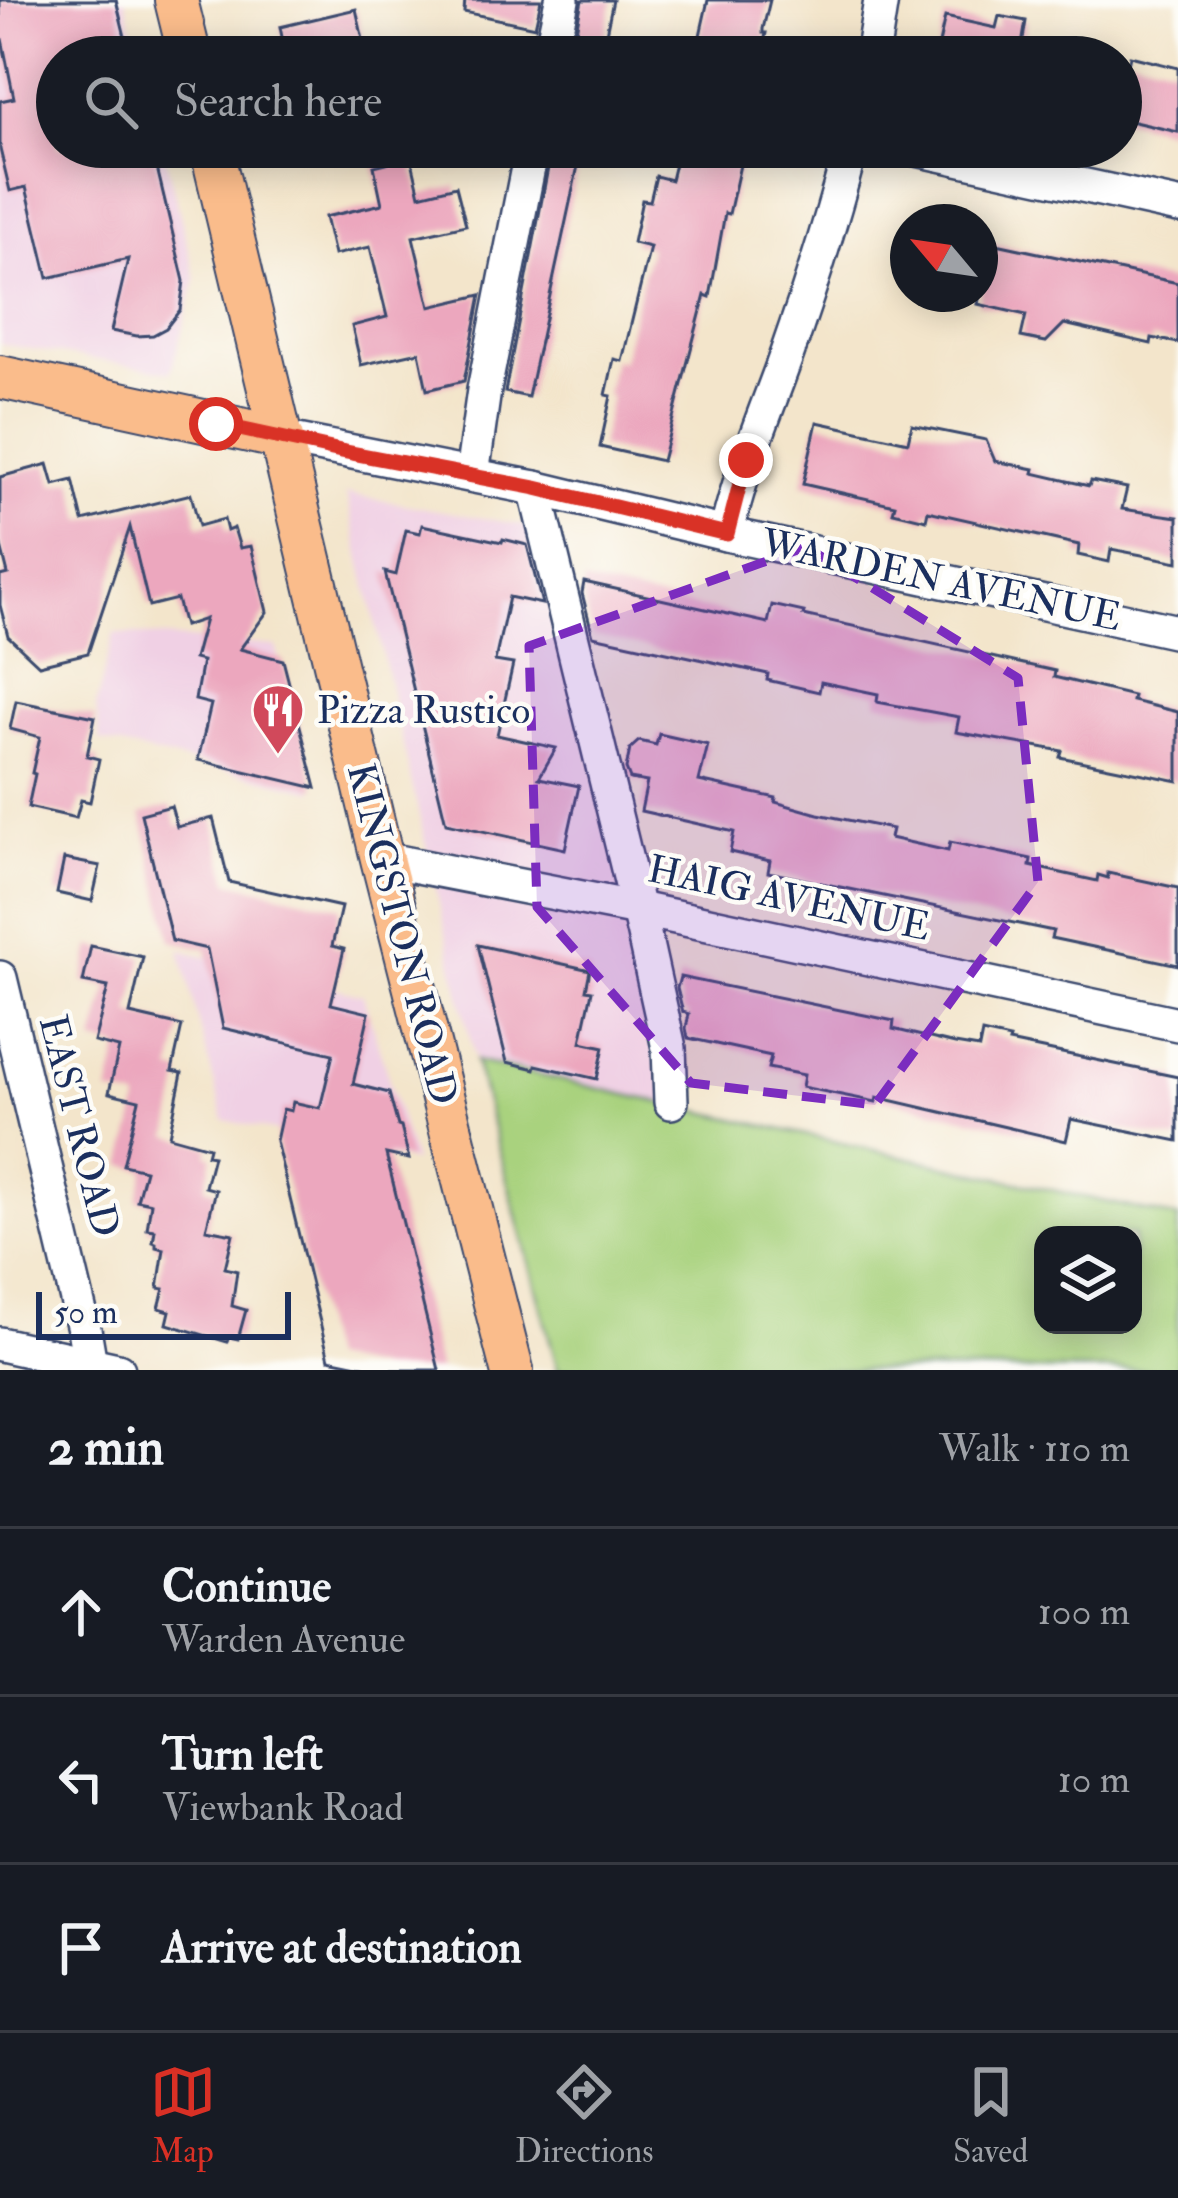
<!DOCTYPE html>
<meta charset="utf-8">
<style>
body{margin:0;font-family:"IM FELL Double Pica",serif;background:#20242c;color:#f1f3f6}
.controls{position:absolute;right:36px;bottom:36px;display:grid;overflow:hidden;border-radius:24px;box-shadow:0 6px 30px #0003}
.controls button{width:108px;height:108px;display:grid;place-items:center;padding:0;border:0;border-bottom:3px solid #363941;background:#171b24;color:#f1f3f6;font:60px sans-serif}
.compass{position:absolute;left:890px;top:204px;width:108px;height:108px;border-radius:50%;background:#171b24;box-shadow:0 6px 30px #0003;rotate:299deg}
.scale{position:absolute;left:36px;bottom:30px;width:255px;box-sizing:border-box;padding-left:12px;border:6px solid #1b2f5e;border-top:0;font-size:33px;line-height:42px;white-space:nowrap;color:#1b2f5e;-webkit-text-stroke:9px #fdfcf7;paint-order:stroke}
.stop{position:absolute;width:36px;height:36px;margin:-27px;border:9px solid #d93025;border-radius:50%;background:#fff}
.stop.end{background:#d93025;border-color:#fff;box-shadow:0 3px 12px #0008}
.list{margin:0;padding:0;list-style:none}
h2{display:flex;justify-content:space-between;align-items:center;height:156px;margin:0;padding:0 48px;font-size:51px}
h2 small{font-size:39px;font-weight:400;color:#9ea1a6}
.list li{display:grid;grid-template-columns:78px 1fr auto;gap:36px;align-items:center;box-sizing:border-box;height:168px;padding:0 48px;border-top:3px solid #363941}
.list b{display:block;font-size:45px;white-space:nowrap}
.list p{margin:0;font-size:39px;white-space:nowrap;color:#9ea1a6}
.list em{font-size:39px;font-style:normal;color:#9ea1a6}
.icon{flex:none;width:66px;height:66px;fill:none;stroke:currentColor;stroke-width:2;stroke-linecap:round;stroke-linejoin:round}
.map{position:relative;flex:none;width:1178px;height:1370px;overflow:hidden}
.search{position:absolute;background:#171b24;box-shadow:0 6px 30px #0003;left:36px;right:36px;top:36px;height:132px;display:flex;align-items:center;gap:30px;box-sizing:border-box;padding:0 42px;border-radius:66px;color:#9ea1a6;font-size:45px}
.sheet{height:660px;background:#171b24}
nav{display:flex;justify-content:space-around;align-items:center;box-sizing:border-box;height:168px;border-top:3px solid #363941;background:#171b24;font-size:33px;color:#9ea1a6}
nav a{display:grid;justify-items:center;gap:6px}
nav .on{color:#d93025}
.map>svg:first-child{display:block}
.built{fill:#f0d0e4}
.green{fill:#a9d27e;stroke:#62806e;stroke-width:3;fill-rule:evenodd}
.building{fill:#eca7be}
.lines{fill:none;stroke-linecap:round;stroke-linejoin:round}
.minor-casing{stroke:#3b4a6e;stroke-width:38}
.major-casing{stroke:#3b4a6e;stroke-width:46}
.minor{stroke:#fff;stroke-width:33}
.major{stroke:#fabc8b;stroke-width:42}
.route{stroke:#d93025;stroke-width:15}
.marked{fill:#7b2cbf;fill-opacity:0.2;stroke:#7b2cbf;stroke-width:9;stroke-dasharray:24 15;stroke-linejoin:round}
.labels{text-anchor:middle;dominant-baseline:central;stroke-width:9;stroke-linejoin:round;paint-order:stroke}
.street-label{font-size:39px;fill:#1b2f5e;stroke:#fdfcf7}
.poi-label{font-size:39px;fill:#1b2f5e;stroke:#fdfcf7;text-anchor:start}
</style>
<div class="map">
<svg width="1178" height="1370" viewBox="0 0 1178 1370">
<rect width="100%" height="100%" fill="#fdfcf7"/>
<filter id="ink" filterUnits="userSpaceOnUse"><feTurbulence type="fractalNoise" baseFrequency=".00833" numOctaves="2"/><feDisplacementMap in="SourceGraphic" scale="24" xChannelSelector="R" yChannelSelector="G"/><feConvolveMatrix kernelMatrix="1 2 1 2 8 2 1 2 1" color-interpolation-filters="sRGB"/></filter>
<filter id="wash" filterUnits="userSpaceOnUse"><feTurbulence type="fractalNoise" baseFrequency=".004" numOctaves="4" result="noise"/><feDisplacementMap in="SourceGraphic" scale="48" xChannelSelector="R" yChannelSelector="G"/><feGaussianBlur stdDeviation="2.7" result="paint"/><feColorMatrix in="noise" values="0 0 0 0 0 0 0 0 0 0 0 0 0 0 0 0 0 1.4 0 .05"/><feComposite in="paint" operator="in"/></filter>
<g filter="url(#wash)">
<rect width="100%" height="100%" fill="#f3e5cb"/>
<g class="built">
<path d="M0 0H125L140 57H57V147H163L196 279 171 372 0 344Z"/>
<path d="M346 494 533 527 676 1106 475 1061Z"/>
<path d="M114 633 276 646 314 791 100 741 96 705Z"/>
<path d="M180 950 363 995 414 1162 224 1120Z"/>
</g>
<path class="green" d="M475 1061 1178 1218V1370H558ZM1043 1235H1133V1325H1043Z"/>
<g id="blocks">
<g class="building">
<path d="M0 0H116L130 57H57V147H152L184 281 180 310 166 328 153 335 137 336 111 331 128 259 48 278 26 187 10 191 0 149V101L14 98 0 29Z"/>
<path d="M465 0H541L535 27 464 12Z"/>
<path d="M582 0H613L601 57H571Z"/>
<path d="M708 0H770L763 29V33H766L761 57H735L697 49Z"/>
<path d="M356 9 367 57H286L280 27Z"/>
<path d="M999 16 1026 21 1020 57H936L945 17 996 28Z"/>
<path d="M1130 56 1178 68V132L1121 119V98Z"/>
<path d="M552 147H582L528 397 505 392Z"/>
<path d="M679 147H744L729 214 725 213 710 297 705 295 662 461 600 447 611 396 606 395 614 359 622 361 650 247 633 243 642 200 650 201 656 176 671 180Z"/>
<path d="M411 157 420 195 456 186 466 225 413 237 430 307 481 295 464 381 427 390 419 352 361 365 352 326 387 317 370 247 334 255 325 217 382 204 374 166Z"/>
<path d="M992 243 1178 283V343L1152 338 1151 344 1064 324 1046 342 1021 337 1026 315 978 304Z"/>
<path d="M817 422 908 442 912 425 986 440 995 461 1034 469 1033 473 1089 486 1091 481 1127 488 1122 509 1178 517V562L1111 549 1109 562 1078 555 1079 545 928 511 926 520 893 512 895 505 803 484Z"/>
<path d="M48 464 54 485 73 480 83 521 191 494 199 526 224 519 227 531 234 528 240 548 251 546 267 612 240 649 283 660 316 788 198 760 211 704 195 700 202 661 194 659 205 619 184 626 177 599 149 606 130 527 88 653 39 665 8 636 0 605V576L8 574 0 542V477Z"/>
<path d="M422 525 502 542 503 539 527 545 542 604 509 597 495 661 513 664 497 735 556 748 539 778 579 786 565 849 446 823 385 572 396 575 406 530 420 533Z"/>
<path d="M584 582 768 623 772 605 804 612 803 615 1055 671 1054 677 1133 696 1132 701 1178 712V781L1060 757 1062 751 956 732 959 717 877 702 878 694 821 682 819 692 767 680 768 674 593 636 582 593Z"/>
<path d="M16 701 95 717 87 756 99 759 90 802 81 800 76 818 28 807 35 774 32 773 40 737 10 729Z"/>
<path d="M659 734 708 745 699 781 776 798 775 802 818 814 892 829 890 838 948 851 950 842 1031 859 1030 866 1097 881 1098 875 1108 878V873L1178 888V965L1051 938 1053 931 768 872 770 861 730 852 734 832 641 811 647 782 630 779 626 769 630 749 639 741 656 745Z"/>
<path d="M171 806 177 827 213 818 229 882 341 907 332 946 344 949 331 1004 369 1013 353 1084 389 1093 398 1126 401 1127 409 1159 386 1154 439 1370H382L329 1359 276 1141 283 1109 291 1111 293 1102 320 1108 333 1054 223 1028 207 949 172 941 141 814Z"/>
<path d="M64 859 100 866 92 901 57 893Z"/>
<path d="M478 945 590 970 586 990 592 991 581 1042 604 1047 597 1079 536 1065 535 1069 507 1062Z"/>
<path d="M91 946 143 957 130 1014 182 1026 172 1071 182 1073 169 1136 209 1147 207 1155 213 1156 205 1187 216 1190 206 1229 233 1234 225 1268 237 1271 232 1306 246 1310 238 1339 229 1337 227 1342 167 1324 170 1311 159 1308 164 1289 158 1288 164 1249 156 1247V1243L153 1242 155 1230 147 1229 151 1203 137 1200 145 1170 123 1165 139 1100 109 1093 119 1048 94 1042 108 987 83 982Z"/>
<path d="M680 977 894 1021 893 1029 955 1044 979 1048 982 1033 1010 1039 1009 1042 1178 1077V1141L1071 1119 1066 1141 877 1097 876 1102 802 1087 804 1075 768 1068 771 1056 688 1038 686 1028 689 1014 683 1012 677 988Z"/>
</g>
</g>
</g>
<g filter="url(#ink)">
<use href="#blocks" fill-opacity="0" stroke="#3b4a6e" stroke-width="3"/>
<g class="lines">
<g class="minor-casing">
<g id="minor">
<path d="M550 57 562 0"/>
<path d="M872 57 881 0"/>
<path d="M907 147 1178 206"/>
<path d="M282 438 535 488 726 534 1178 632"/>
<path d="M472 475 484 390 532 147"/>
<path d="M535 488 643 930 669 1048 671 1102"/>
<path d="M726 534C740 473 764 417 785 359 810 289 832 219 851 147"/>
<path d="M382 859 638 909 1178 1024"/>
<path d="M0 978 84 1329 90 1364"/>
<path d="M0 1344 118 1370"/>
</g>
</g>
<g class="major-casing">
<g id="major">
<path d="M176 0 190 57"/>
<path d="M211 147 382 859 512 1370"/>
<path d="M0 377 282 438"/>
</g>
</g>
<use href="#minor" class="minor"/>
<use href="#major" class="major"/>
</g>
</g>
<g class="lines" filter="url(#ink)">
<path class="route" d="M216 424 341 451 536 488 727 534 746 460"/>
</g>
<path class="marked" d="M806 547 1018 678 1038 882 875 1105 691 1083 537 907 529 646Z"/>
<defs>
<g id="restaurant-pin" transform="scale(2.7)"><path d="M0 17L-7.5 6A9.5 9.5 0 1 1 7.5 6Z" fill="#d1495b" stroke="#fdfcf7"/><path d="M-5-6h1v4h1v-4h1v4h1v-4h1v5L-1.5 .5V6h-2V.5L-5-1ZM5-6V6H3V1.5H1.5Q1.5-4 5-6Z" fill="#fff"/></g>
</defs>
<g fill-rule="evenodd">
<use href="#restaurant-pin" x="278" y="710"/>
</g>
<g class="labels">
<g class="street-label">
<text transform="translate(941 580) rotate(12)">WARDEN AVENUE</text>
<text transform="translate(789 898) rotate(12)">HAIG AVENUE</text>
<text transform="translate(402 934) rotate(76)">KINGSTON ROAD</text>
<text transform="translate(79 1126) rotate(76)">EAST ROAD</text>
</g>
<g class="poi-label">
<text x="317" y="710">Pizza Rustico</text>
</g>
</g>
</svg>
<div class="controls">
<button><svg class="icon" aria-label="layers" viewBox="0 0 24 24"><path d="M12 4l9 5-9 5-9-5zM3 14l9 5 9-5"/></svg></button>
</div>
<svg class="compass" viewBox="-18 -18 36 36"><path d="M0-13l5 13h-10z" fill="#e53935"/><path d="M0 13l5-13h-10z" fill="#9ea1a6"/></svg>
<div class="scale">50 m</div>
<div class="stop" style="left:216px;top:424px"></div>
<div class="stop end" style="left:746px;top:460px"></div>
<div class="search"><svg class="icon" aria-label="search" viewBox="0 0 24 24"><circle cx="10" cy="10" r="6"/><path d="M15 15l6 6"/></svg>Search here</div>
</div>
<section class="sheet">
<h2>2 min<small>Walk · 110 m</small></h2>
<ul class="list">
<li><svg class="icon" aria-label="ahead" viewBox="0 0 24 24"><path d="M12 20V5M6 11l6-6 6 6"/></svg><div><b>Continue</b><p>Warden Avenue</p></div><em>100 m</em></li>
<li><svg class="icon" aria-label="left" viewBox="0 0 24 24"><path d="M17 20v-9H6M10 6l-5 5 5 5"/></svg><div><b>Turn left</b><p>Viewbank Road</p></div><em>10 m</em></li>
<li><svg class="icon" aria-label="arrive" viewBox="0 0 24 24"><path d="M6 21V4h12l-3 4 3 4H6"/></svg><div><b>Arrive at destination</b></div></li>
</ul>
</section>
<nav>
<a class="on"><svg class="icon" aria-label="map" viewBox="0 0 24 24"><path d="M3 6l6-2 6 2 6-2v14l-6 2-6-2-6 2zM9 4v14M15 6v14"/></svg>Map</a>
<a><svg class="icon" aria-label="directions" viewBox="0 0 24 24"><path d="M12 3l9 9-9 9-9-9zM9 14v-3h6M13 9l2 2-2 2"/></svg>Directions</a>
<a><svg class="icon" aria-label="saved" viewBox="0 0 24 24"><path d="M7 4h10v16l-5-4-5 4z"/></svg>Saved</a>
</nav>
